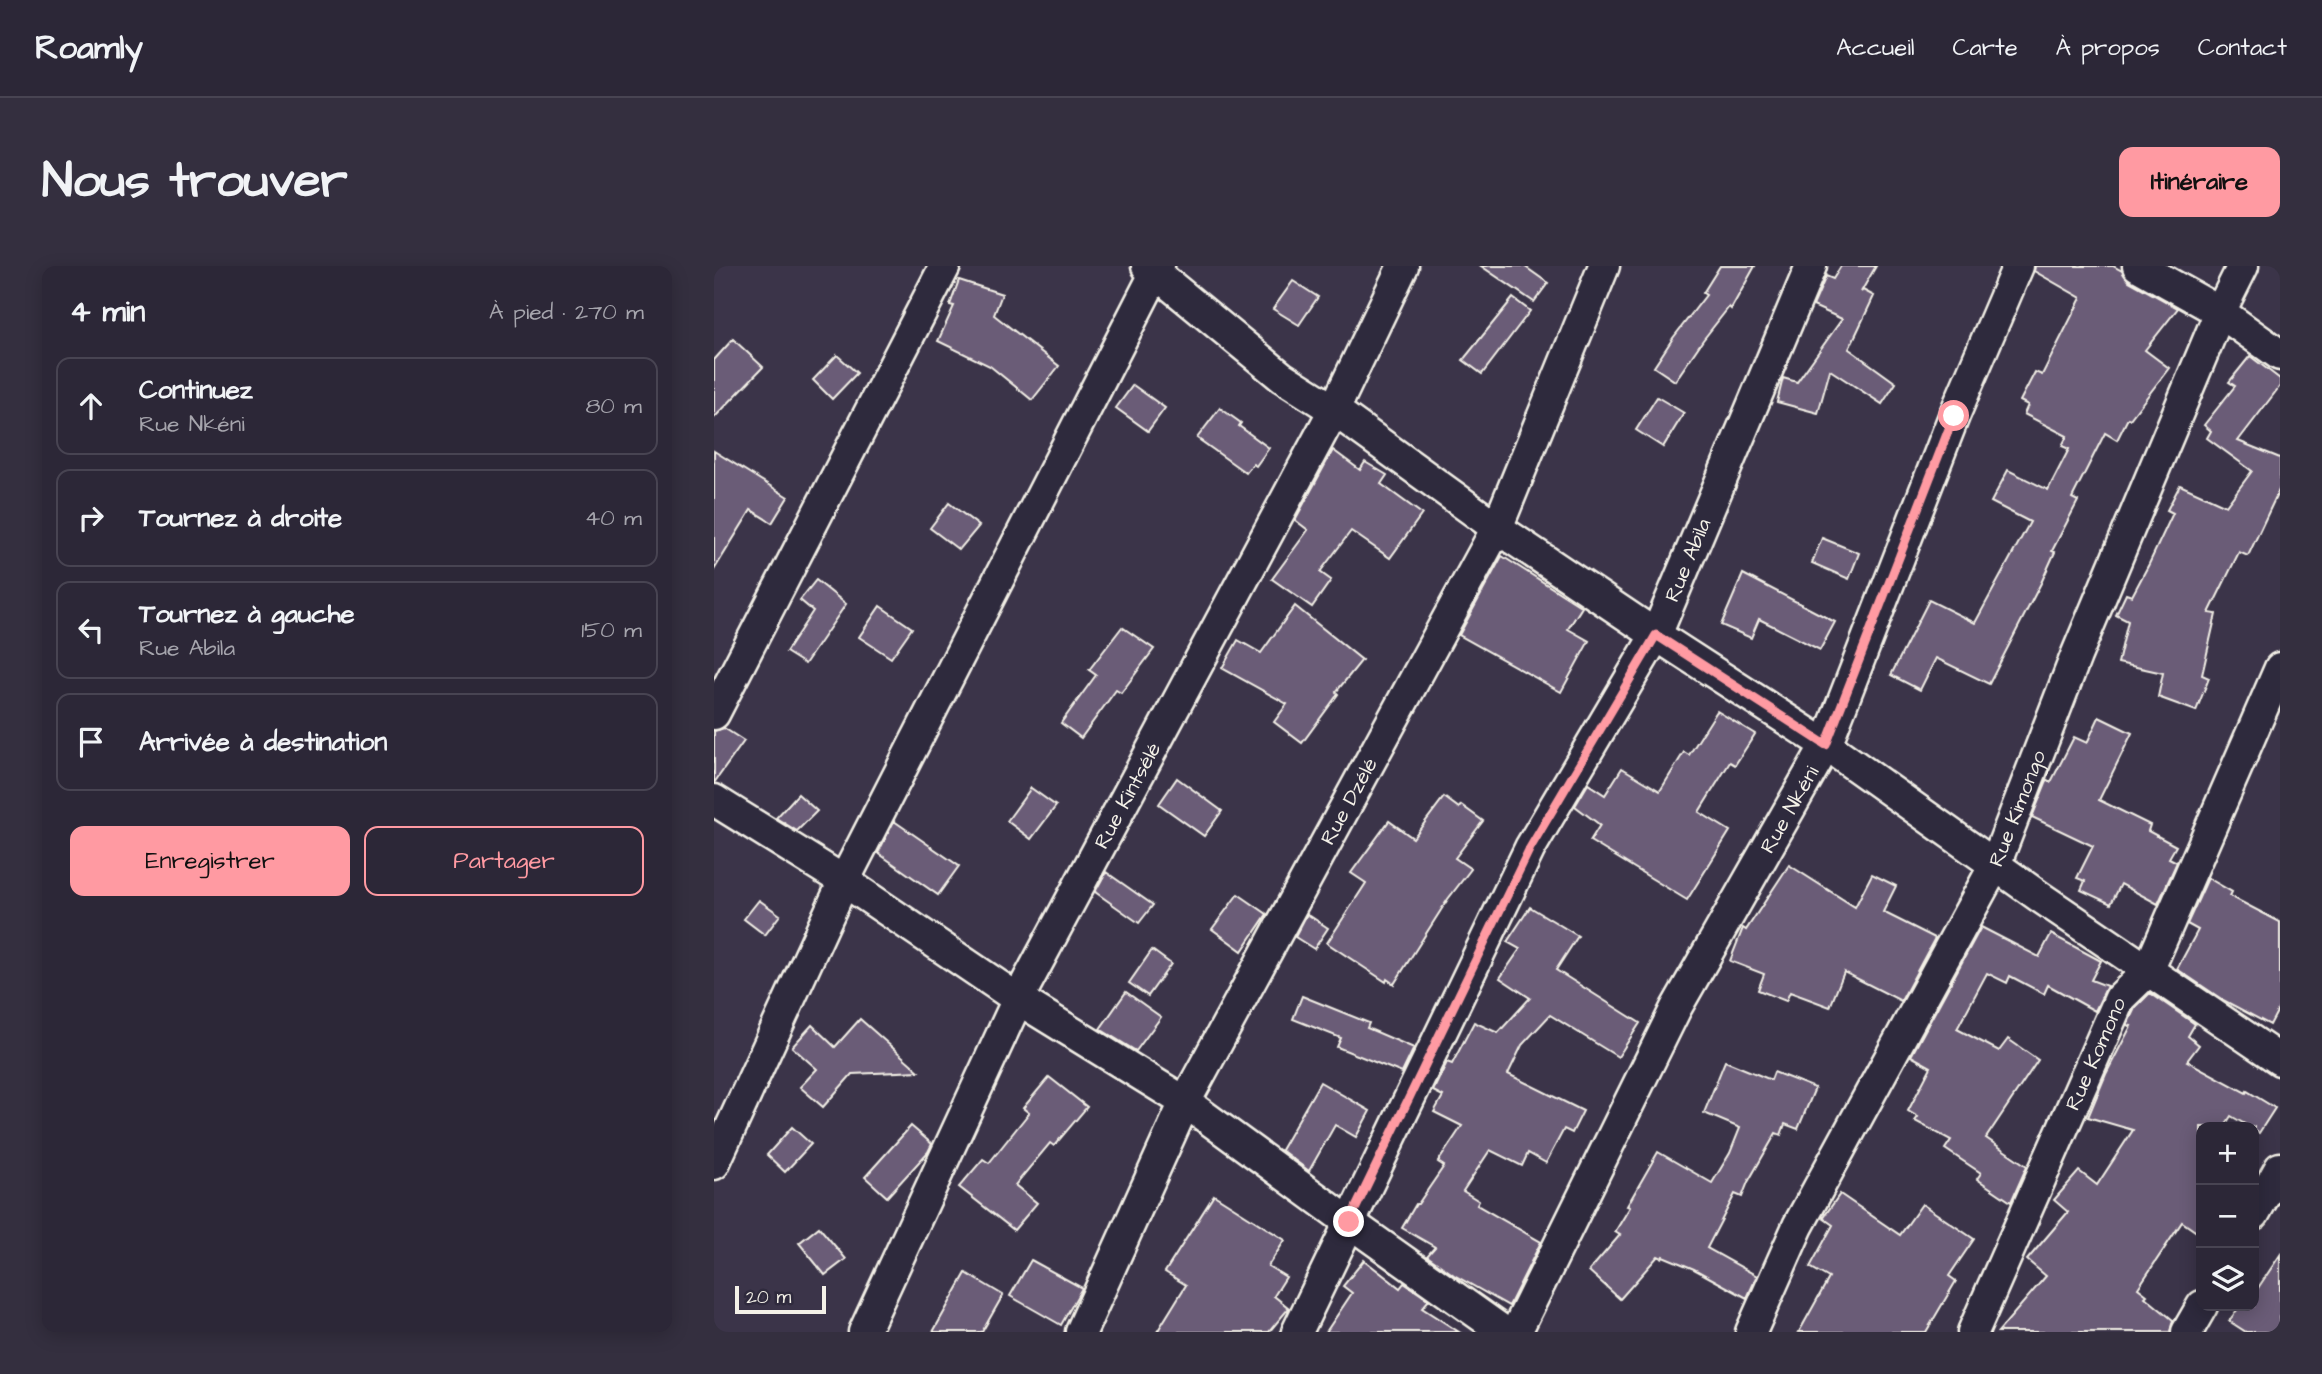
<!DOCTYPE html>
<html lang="fr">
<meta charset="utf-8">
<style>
body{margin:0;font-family:"Architects Daughter",sans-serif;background:#342f3f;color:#f1f3f6}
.controls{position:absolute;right:21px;bottom:21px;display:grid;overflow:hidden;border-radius:14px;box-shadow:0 4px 18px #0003}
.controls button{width:63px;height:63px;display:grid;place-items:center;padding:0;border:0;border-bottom:2px solid #484452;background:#2c2737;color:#f1f3f6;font:35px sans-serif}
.scale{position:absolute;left:21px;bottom:18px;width:91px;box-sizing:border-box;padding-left:7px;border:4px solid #f4f1e8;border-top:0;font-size:19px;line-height:24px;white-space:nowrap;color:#f4f1e8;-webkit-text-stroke:5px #2f2a3d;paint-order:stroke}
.stop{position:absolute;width:21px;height:21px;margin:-16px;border:5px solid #ff9aa2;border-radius:50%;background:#fff}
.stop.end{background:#ff9aa2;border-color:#fff;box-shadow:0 2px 7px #0008}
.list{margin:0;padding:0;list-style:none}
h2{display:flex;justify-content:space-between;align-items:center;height:91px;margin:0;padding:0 28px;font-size:30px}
h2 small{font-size:23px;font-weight:400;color:#a6a5ad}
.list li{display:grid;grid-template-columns:46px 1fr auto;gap:21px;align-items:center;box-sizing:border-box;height:98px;margin:0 14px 14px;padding:0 14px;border:2px solid #484452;border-radius:14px}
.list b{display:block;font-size:26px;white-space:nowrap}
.list p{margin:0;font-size:23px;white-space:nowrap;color:#a6a5ad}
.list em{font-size:23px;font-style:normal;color:#a6a5ad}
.actions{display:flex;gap:14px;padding:21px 28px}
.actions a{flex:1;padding:16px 0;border:2px solid #ff9aa2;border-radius:14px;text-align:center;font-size:24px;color:#ff9aa2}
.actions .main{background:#ff9aa2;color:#111}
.icon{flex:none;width:38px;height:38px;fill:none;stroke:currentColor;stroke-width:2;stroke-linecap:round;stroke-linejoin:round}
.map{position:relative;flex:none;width:1566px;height:1066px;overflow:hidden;border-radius:14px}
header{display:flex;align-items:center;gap:42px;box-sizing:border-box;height:98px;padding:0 35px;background:#2c2737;border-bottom:2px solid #484452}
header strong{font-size:33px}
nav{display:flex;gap:38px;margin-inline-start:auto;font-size:24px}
.intro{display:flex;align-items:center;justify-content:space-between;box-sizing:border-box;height:168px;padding:0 42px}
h1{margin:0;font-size:49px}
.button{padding:18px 32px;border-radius:14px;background:#ff9aa2;color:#111;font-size:24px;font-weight:700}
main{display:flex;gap:42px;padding:0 42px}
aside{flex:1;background:#2c2737;border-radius:14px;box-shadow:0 4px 18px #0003}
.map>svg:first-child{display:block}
.building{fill:#6b5b77;stroke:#f4f1e8;stroke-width:2}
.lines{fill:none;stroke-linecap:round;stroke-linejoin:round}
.street-casing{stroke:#f4f1e8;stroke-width:35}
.street{stroke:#2f2a3d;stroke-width:30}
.route{stroke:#ff9aa2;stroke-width:9}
.labels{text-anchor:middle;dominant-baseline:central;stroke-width:7;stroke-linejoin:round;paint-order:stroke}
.street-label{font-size:21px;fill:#f4f1e8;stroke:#2f2a3d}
</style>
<header>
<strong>Roamly</strong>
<nav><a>Accueil</a><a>Carte</a><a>À propos</a><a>Contact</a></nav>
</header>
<div class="intro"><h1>Nous trouver</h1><a class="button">Itinéraire</a></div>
<main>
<aside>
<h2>4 min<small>À pied · 270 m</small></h2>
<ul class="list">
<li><svg class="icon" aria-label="ahead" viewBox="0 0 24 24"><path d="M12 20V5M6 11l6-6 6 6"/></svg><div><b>Continuez</b><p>Rue Nkéni</p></div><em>80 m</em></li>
<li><svg class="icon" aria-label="right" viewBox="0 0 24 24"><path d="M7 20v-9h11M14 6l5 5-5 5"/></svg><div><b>Tournez à droite</b></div><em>40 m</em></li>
<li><svg class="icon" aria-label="left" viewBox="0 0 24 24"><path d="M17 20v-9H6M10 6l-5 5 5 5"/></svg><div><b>Tournez à gauche</b><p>Rue Abila</p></div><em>150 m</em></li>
<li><svg class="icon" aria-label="arrive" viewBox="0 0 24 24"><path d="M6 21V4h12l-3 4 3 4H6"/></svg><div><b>Arrivée à destination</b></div></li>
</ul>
<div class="actions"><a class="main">Enregistrer</a><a>Partager</a></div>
</aside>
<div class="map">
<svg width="1566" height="1066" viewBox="0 0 1566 1066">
<rect width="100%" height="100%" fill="#3b3449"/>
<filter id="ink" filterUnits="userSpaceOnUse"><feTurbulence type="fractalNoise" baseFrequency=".0143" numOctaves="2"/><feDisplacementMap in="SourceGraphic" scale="14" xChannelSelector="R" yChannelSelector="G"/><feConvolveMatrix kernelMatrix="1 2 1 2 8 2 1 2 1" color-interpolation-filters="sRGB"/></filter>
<g filter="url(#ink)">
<g class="building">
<path d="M767 0H810L834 17 820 36Z"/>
<path d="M1006 0H1041L1017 43 1015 41 989 74 961 115 940 101 959 72 992 29 989 27Z"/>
<path d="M1127 0H1162L1147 26 1149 24 1160 30 1135 83 1182 117 1168 138 1116 104 1104 147 1063 136 1069 112 1083 116 1128 53 1099 40 1112 10 1119 13Z"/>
<path d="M1321 0H1399L1408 5 1415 15 1464 42 1431 84 1455 102 1416 153 1414 152 1403 174 1391 167 1358 232 1364 235 1338 285 1341 286 1327 317 1275 418 1222 392 1206 424 1177 409 1215 334 1261 357 1316 256 1277 236 1294 204 1334 224 1355 183 1348 180 1353 170 1310 148 1314 139 1306 135 1321 106 1328 109 1367 32 1320 5Z"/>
<path d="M245 14 288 28 280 49 345 100 318 134 276 100 224 75 240 40 236 39Z"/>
<path d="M579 15 604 31 585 59 559 43Z"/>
<path d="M799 32 816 45 768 108 749 94Z"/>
<path d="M19 73 49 101 0 152V94Z"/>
<path d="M123 89 143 107 118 133 99 114Z"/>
<path d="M1536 90 1566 113V120L1524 175 1566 192V222L1534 290 1525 286 1495 347 1502 348 1488 409 1495 412 1482 445 1444 431 1449 407 1404 397 1414 355 1402 349 1412 328 1418 330 1435 298 1459 247 1453 244 1466 219 1512 240 1538 205 1493 172 1497 165 1490 159 1521 120 1515 116Z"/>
<path d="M419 119 451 142 434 165 402 142Z"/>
<path d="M943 131 970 147 949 181 922 164Z"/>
<path d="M506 142 527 157 525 160 555 182 542 200 539 198 532 207 483 172Z"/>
<path d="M619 184 646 204 651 196 673 209 667 218 708 248 676 292 637 265 606 306 617 314 598 341 558 313 594 264 581 254Z"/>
<path d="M0 185 74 231 58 257 37 244 0 304Z"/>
<path d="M235 237 265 260 245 284 216 262Z"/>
<path d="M1108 272 1145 287 1135 313 1098 297Z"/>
<path d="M788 290 868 341 854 363 875 375 847 426 745 369Z"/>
<path d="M1029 308 1121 356 1106 384 1045 353 1037 372 1007 359Z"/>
<path d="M102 314 132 338 91 398 72 386 99 345 86 334Z"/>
<path d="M166 340 198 362 177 392 145 371Z"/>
<path d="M581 340 648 394 622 426 624 428 588 477 560 456 573 438 508 402 524 374 547 387Z"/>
<path d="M408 361 440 383 407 427 402 424 367 472 347 457 382 409 375 404Z"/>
<path d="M1003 445 1041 468 1021 499 1016 496 985 546 1016 565 973 634 876 575 886 559 861 540 874 518 891 529 908 502 946 525 970 486 975 489Z"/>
<path d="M1385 451 1418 467 1385 534 1436 559 1434 565 1462 580 1455 592 1463 596 1444 638 1407 618 1397 638 1367 624 1371 615 1363 612 1379 580 1318 551 1333 514 1337 516 1360 471 1373 477Z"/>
<path d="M10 462 30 475 0 517V465Z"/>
<path d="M463 512 508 545 490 570 445 538Z"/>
<path d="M317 522 342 540 317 573 293 555Z"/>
<path d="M84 528 103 545 83 565 62 552Z"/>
<path d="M730 531 745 542 747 539 769 555 741 592 757 603 734 633 680 718 673 713 672 716 613 677 652 617 637 607 675 555 699 572Z"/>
<path d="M180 555 245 600 224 629 164 587Z"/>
<path d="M1075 599 1141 641 1158 608 1182 620 1169 646 1221 672 1187 735 1130 706 1116 741 1076 726 1072 735 1044 724 1050 708 1016 695 1029 662 1032 664Z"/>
<path d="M392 606 439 639 425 657 381 626Z"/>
<path d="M1494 612 1518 626 1516 630 1566 656V740L1556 759 1509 734 1463 703 1484 664 1473 658Z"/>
<path d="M524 628 553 648 528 685 498 663Z"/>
<path d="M45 634 66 649 51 669 30 653Z"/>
<path d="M816 641 864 670 842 704 926 757 904 791 836 749 808 779 794 808 869 845 858 867 850 863 832 897 814 887 808 900 776 884 749 925 765 935 763 939 827 976 795 1040 740 1009 713 990 721 981 688 962 702 938H704L730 900 724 896 748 860 720 846 729 830 719 825 733 796 738 798 760 756 784 767 816 732 786 712 806 683 793 676Z"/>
<path d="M593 648 614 662 600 683 581 671Z"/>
<path d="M1267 661 1325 691 1337 668 1387 695 1377 714 1393 720 1381 745 1334 719 1330 728 1296 710 1293 717 1273 707 1243 763 1285 785 1294 773 1324 794 1272 872 1313 900 1297 936 1263 913 1267 907 1231 883 1237 874 1201 855 1204 851 1194 845 1217 801 1197 790Z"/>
<path d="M438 684 457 698 434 730 415 717Z"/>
<path d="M412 726 447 751 422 785 386 763Z"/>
<path d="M1436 727 1481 758 1474 770 1485 779 1473 795 1532 827 1533 825 1561 842 1545 867 1540 864V861H1536L1517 850 1510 861H1487V969L1468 956 1424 1022 1433 1029 1431 1031 1459 1054 1456 1066H1284L1332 1010 1313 994 1354 946 1340 934 1365 905 1383 919 1419 864 1374 851 1392 808 1417 760 1413 759 1421 742Z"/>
<path d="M588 730 655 757 653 762 700 782 688 807 623 781 627 772 579 753Z"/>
<path d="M146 753 205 805 138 808 109 841 86 821 103 803 78 781 98 759 121 781Z"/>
<path d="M1011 795 1057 814 1060 806 1101 822 1084 863 1071 858 1067 869 1062 867 1034 916 1028 931 1021 928 993 982 1043 1010 1033 1032 980 1003 949 990 948 992 944 990 906 1033 875 1005 906 969 901 966 916 941 913 940 944 886 998 917 1016 887 1026 862 990 847Z"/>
<path d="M335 811 373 841 340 880 336 877 301 919 323 937 300 964 245 921 269 893 275 897 315 847 309 842Z"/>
<path d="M606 816 656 845 642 871 621 859 595 905 567 884Z"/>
<path d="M197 860 218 878 214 886 173 931 151 911Z"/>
<path d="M78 861 97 878 71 906 53 889Z"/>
<path d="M1126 928 1186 969 1208 938 1260 973 1235 1010 1242 1015 1212 1066H1085L1115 1012 1096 1001 1119 959 1109 952Z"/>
<path d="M500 929 571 974 554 1000 572 1011 560 1030 575 1042 555 1066H443L472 1019 451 1006Z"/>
<path d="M105 961 132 993 111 1009 85 977Z"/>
<path d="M1566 989V1066H1532L1515 1055 1526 1040H1540V1028Z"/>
<path d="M317 994 368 1022 347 1059 296 1030Z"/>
<path d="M650 994 686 1022 690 1017 715 1034 708 1042 745 1066H612L638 1027 629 1020Z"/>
<path d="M252 1007 289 1029 268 1066H219Z"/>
</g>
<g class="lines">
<g class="street-casing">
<g id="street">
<path d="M433 0 568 111 620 144 783 262 942 369 1112 479 1326 631 1566 794"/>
<path d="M1424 0 1506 46 1566 89"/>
<path d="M0 448 231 0"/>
<path d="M0 534 130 615 304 733 471 836 635 956 790 1066"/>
<path d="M0 898 130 615 445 0"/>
<path d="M1540 948 1566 902"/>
<path id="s1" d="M150 1066 304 733 620 144 689 0"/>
<path id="s2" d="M367 1066 471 836 783 262 890 0"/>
<path id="s3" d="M583 1066 816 582 942 369 1097 0"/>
<path id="s4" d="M802 1066 962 742 1112 479 1240 150 1304 0"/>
<path id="s5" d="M1037 1066 1084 960 1281 599 1362 390 1506 46 1529 0"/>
<path id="s6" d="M1259 1066 1406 732 1434 705 1566 402"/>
<path d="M1473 1066 1488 1040"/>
</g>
</g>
<use href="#street" class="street"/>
</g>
</g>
<g class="lines" filter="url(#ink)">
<path class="route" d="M635 956 816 582 942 369 1112 479 1240 150"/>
</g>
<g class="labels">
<g class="street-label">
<text stroke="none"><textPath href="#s3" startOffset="866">Rue Abila</textPath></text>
<text stroke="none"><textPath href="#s1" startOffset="598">Rue Kintsélé</textPath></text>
<text stroke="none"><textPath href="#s2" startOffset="595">Rue Dzélé</textPath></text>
<text stroke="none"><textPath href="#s5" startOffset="588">Rue Kimongo</textPath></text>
<text stroke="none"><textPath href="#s4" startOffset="590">Rue Nkéni</textPath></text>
<text stroke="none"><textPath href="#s6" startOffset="304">Rue Komono</textPath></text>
</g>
</g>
</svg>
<div class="controls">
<button>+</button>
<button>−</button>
<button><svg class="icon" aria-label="layers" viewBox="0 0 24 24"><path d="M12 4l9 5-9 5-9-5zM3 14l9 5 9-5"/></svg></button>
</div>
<div class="scale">20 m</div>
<div class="stop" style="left:1240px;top:150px"></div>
<div class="stop end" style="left:635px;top:956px"></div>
</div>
</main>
